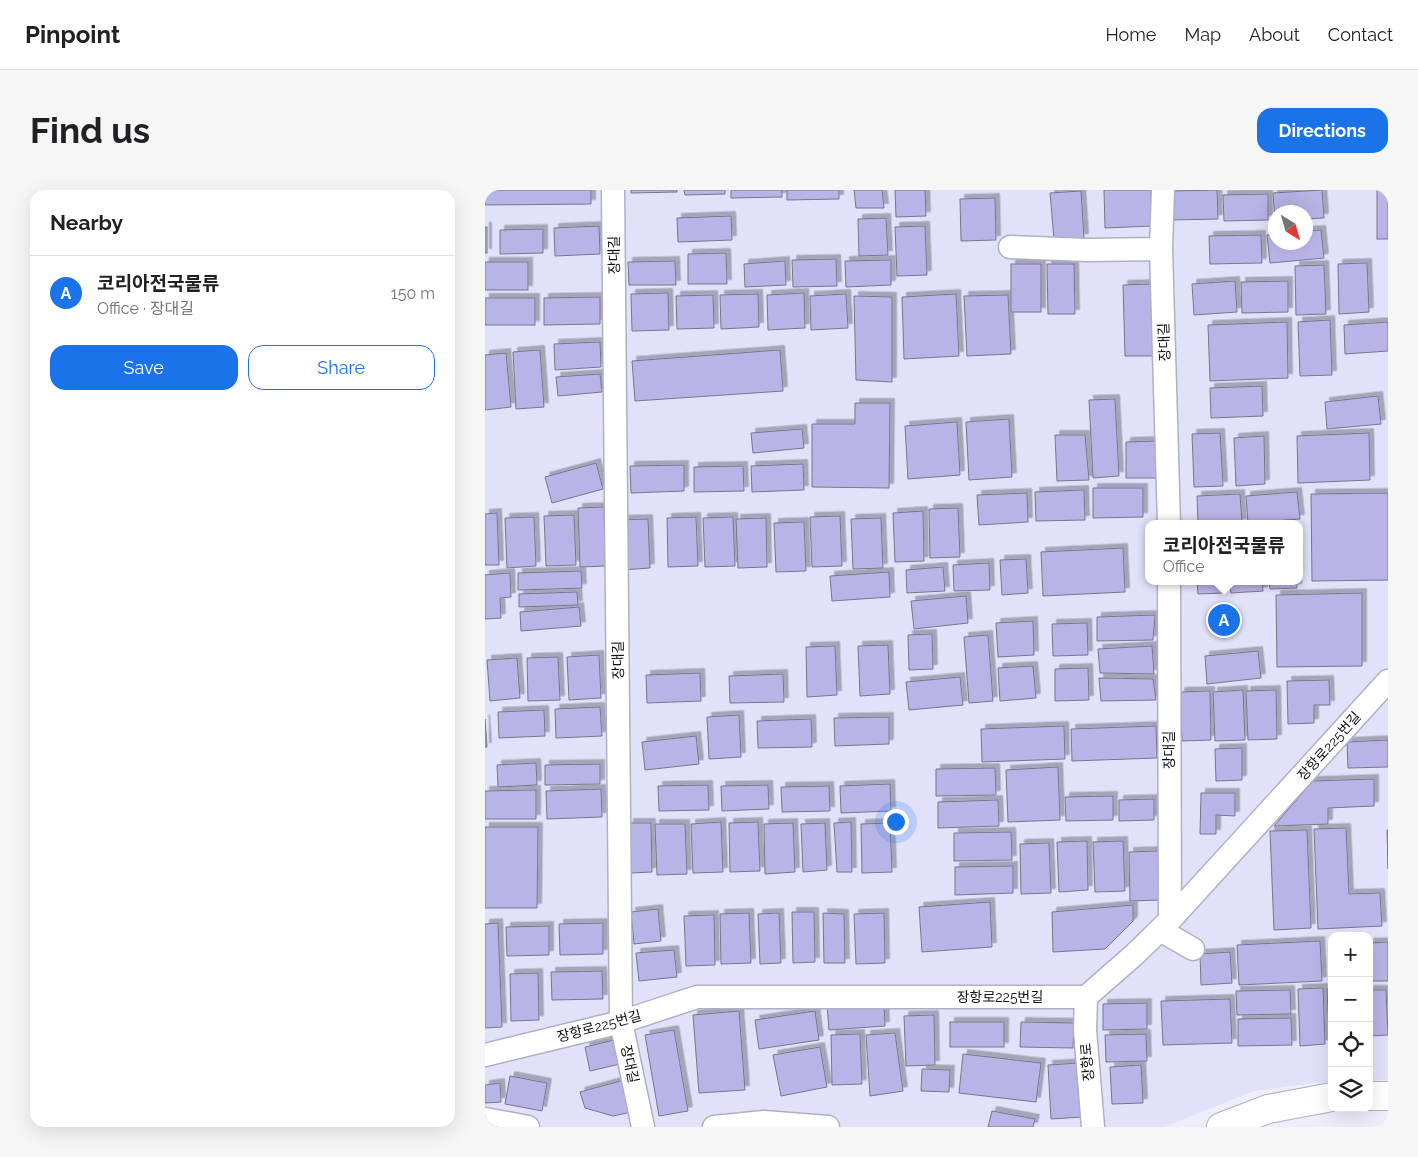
<!DOCTYPE html>
<meta charset="utf-8">
<style>
body{margin:0;font-family:Raleway,"Noto Sans KR",sans-serif;background:#f6f6f6;color:#202124}
.controls{position:absolute;right:15px;bottom:15px;display:grid;overflow:hidden;border-radius:10px;box-shadow:0 5px 20px #0002}
.controls button{width:45px;height:45px;display:grid;place-items:center;padding:0;border:0;border-bottom:1px solid #e0e0e0;background:#fff;color:#202124;font:25px sans-serif}
.compass{position:absolute;left:783px;top:15px;width:45px;height:45px;border-radius:50%;background:#fff;box-shadow:0 5px 20px #0002;rotate:143deg}
.you{position:absolute;left:410px;top:631px;width:18px;height:18px;margin:-12px;border:4px solid #fff;border-radius:50%;background:#1a73e8;box-shadow:0 0 0 8px #1a73e833}
.badge{display:grid;place-items:center;width:32px;height:32px;border-radius:50%;background:#1a73e8;color:#fff;font-size:16px;font-weight:700}
.pin{position:absolute;translate:-50% -50%;border:2px solid #fff;box-shadow:0 1px 5px #0006}
.popup{position:absolute;left:660px;top:330px;width:158px;height:65px;box-sizing:border-box;display:grid;place-content:center;border-radius:10px;background:#fff;filter:drop-shadow(0 1px 4px #0005);font-size:16px;white-space:nowrap;color:#757577}
.popup b{font-size:19px;color:#202124}
.popup::after{content:'';position:absolute;left:50%;top:100%;margin-left:-10px;border:10px solid transparent;border-top-color:#fff}
.list{margin:0;padding:0;list-style:none}
h2{display:flex;justify-content:space-between;align-items:center;height:65px;margin:0;padding:0 20px;font-size:21px}
h2 small{font-size:16px;font-weight:400;color:#757577}
.list li{display:grid;grid-template-columns:32px 1fr auto;gap:15px;align-items:center;box-sizing:border-box;height:75px;padding:0 20px;border-top:1px solid #e0e0e0}
.list b{display:block;font-size:19px;white-space:nowrap}
.list p{margin:0;font-size:16px;white-space:nowrap;color:#757577}
.list em{font-size:16px;font-style:normal;color:#757577}
.actions{display:flex;gap:10px;padding:15px 20px}
.actions a{flex:1;padding:11px 0;border:1px solid #1a73e8;border-radius:15px;text-align:center;font-size:18px;color:#1a73e8}
.actions .main{background:#1a73e8;color:#fff}
.icon{flex:none;width:28px;height:28px;fill:none;stroke:currentColor;stroke-width:2;stroke-linecap:round;stroke-linejoin:round}
.map{position:relative;flex:none;width:903px;height:937px;overflow:hidden;border-radius:15px}
header{display:flex;align-items:center;gap:30px;box-sizing:border-box;height:70px;padding:0 25px;background:#fff;border-bottom:1px solid #e0e0e0}
header strong{font-size:24px}
nav{display:flex;gap:28px;margin-inline-start:auto;font-size:18px}
.intro{display:flex;align-items:center;justify-content:space-between;box-sizing:border-box;height:120px;padding:0 30px}
h1{margin:0;font-size:35px}
.button{padding:12px 22px;border-radius:15px;background:#1a73e8;color:#fff;font-size:18px;font-weight:700}
main{display:flex;gap:30px;padding:0 30px}
aside{flex:1;background:#fff;border-radius:15px;box-shadow:0 5px 20px #0002}
.map>svg:first-child{display:block}
.built{fill:#e2e1fa;fill-rule:evenodd}
.building{fill:#b8b4e7;stroke:#77768c;filter:url(#shadow)}
.lines{fill:none;stroke-linecap:round;stroke-linejoin:round}
.minor-casing{stroke:#b0afc6;stroke-width:25}
.major-casing{stroke:#b0afc6;stroke-width:30}
.minor{stroke:#fff;stroke-width:22}
.major{stroke:#fff;stroke-width:28}
.labels{text-anchor:middle;dominant-baseline:central;stroke-width:4;stroke-linejoin:round;paint-order:stroke}
.street-label{font-size:14px;fill:#0f0f17;stroke:#fff}
</style>
<header>
<strong>Pinpoint</strong>
<nav><a>Home</a><a>Map</a><a>About</a><a>Contact</a></nav>
</header>
<div class="intro"><h1>Find us</h1><a class="button">Directions</a></div>
<main>
<aside>
<h2>Nearby<small></small></h2>
<ul class="list">
<li><span class="badge">A</span><div><b>코리아전국물류</b><p>Office · 장대길</p></div><em>150 m</em></li>
</ul>
<div class="actions"><a class="main">Save</a><a>Share</a></div>
</aside>
<div class="map">
<svg width="903" height="937" viewBox="0 0 903 937">
<defs>
<filter id="shadow"><feDropShadow dx="4.5" dy="-4.5" stdDeviation="0" flood-color="#0004"/></filter>
</defs>
<rect width="100%" height="100%" fill="#ededfb"/>
<path class="built" d="M0 0H903V890H884V746H847V892L827 893 769 901 679 937H0ZM791 22H821V52H791ZM664 334H814V391H664Z"/>
<g class="building">
<path d="M0 0H106V14L0 15Z"/>
<path d="M146 0H192V2L146 3Z"/>
<path d="M199 0H240V4L200 5Z"/>
<path d="M246 0H297V7L246 8Z"/>
<path d="M302 0H354V9L302 10Z"/>
<path d="M369 0H397L399 18H371Z"/>
<path d="M410 0H440L441 26 411 27Z"/>
<path d="M619 0H666L667 36 620 38Z"/>
<path d="M732 0 733 29 687 30V1Z"/>
<path d="M837 0 839 28 821 29V22H791L790 31 788 3Z"/>
<rect x="892" y="0" width="11" height="49"/>
<path d="M596 1 599 48 569 50 565 3Z"/>
<path d="M783 4V30L739 31 738 5Z"/>
<path d="M510 8 511 50 476 51 475 9Z"/>
<path d="M246 26 247 50 193 52 192 28Z"/>
<path d="M401 28 403 65 374 66 373 29Z"/>
<path d="M114 36 115 64 70 66 69 38Z"/>
<path d="M440 36 442 85 412 86 410 37Z"/>
<rect x="0" y="37" width="2" height="26"/>
<path d="M58 39V63L15 64V40Z"/>
<path d="M836 40 839 68 785 73 782 45 791 44V52H821V41Z"/>
<path d="M776 45 777 73 725 74 724 46Z"/>
<path d="M241 63 242 94H203V64Z"/>
<path d="M351 69 352 96 308 97 307 70Z"/>
<path d="M406 70V95L361 97 360 71Z"/>
<path d="M190 71 191 95H144L143 72Z"/>
<path d="M300 71 301 95 260 97 259 74Z"/>
<rect x="0" y="72" width="43" height="28"/>
<path d="M882 73 884 122 854 124 853 74Z"/>
<rect x="526" y="74" width="30" height="48"/>
<path d="M562 74H589L590 124H563Z"/>
<path d="M839 75 841 124 811 125 810 76Z"/>
<path d="M750 91 752 122 709 125 707 94Z"/>
<path d="M803 91V122L757 123 756 92Z"/>
<path d="M667 94 669 166H640L638 95Z"/>
<path d="M183 103 184 140 147 141 146 104Z"/>
<path d="M319 103 320 138 283 140 282 105Z"/>
<path d="M273 104 274 137 236 139 235 105Z"/>
<path d="M361 104 363 138 326 140 325 106Z"/>
<path d="M471 104 474 166 419 169 417 107Z"/>
<path d="M228 105 229 138 192 139 191 106Z"/>
<path d="M523 105 526 164 482 166 479 106Z"/>
<path d="M369 106 407 107V192L371 190Z"/>
<path d="M115 107V134L59 135V108Z"/>
<rect x="0" y="108" width="50" height="27"/>
<path d="M845 130 847 185 815 186 813 132Z"/>
<path d="M802 132 803 188 725 191 723 135Z"/>
<path d="M903 132V161L860 164 859 135Z"/>
<path d="M115 152 116 177 70 180 69 154Z"/>
<path d="M55 160 59 217 31 219 28 162Z"/>
<path d="M295 160 298 201 150 211 147 171Z"/>
<path d="M21 163 26 217 0 220V165Z"/>
<path d="M115 184 117 202 73 206 71 187Z"/>
<path d="M777 196 778 226 726 228 725 198Z"/>
<path d="M893 206 896 234 842 239 840 212Z"/>
<path d="M630 209 634 286 608 288 604 210Z"/>
<path d="M370 213H405L404 298 327 297V234H370Z"/>
<path d="M524 229 527 287 484 290 481 232Z"/>
<path d="M472 232 475 285 423 289 420 236Z"/>
<path d="M317 239 319 258 268 263 266 243Z"/>
<path d="M735 243 738 296 709 297 707 244Z"/>
<path d="M884 243 885 290 813 293 812 246Z"/>
<path d="M570 245H600L604 290 572 291Z"/>
<path d="M779 246 780 294 751 296 749 248Z"/>
<path d="M671 251 672 288H641V252Z"/>
<path d="M111 273 118 299 67 313 60 287Z"/>
<path d="M318 274 319 300 267 302 266 276Z"/>
<path d="M199 275V301L146 303 145 276Z"/>
<path d="M258 276 259 301 209 302V277Z"/>
<path d="M608 298H658V327L608 328Z"/>
<path d="M599 300 600 330 551 331 550 302Z"/>
<path d="M812 302 815 329 763 333 761 306Z"/>
<path d="M542 303 543 332 494 335 492 305Z"/>
<path d="M903 303V390L827 391 826 304Z"/>
<path d="M755 304 757 333 713 334 712 306Z"/>
<path d="M119 317 120 376 95 377 93 318Z"/>
<path d="M473 318 475 367 445 368 444 319Z"/>
<path d="M438 321 439 371 410 372 408 323Z"/>
<path d="M12 323 14 375H0V324Z"/>
<path d="M89 325 91 375 61 376 59 326Z"/>
<path d="M355 326 357 376 327 377 325 327Z"/>
<path d="M49 327 51 376 22 378 20 328Z"/>
<path d="M211 327 213 376 183 377 182 328Z"/>
<path d="M248 327 250 376 220 377 218 328Z"/>
<path d="M281 328 282 377 253 378 251 329Z"/>
<path d="M396 328 398 378 368 379 366 329Z"/>
<path d="M163 329 165 378 136 380 134 330Z"/>
<path d="M319 332 321 381 291 382 289 333Z"/>
<path d="M638 358 640 402 558 406 556 362Z"/>
<path d="M541 369 543 403 517 405 515 370Z"/>
<path d="M504 373 505 400 469 401 468 375Z"/>
<path d="M458 377 460 401 422 403 421 380Z"/>
<path d="M96 381 97 398 33 400V383Z"/>
<path d="M404 382 405 407 347 411 345 386Z"/>
<path d="M25 383 26 407 15 408 16 428 0 429V385Z"/>
<path d="M712 391H739V403L713 404Z"/>
<path d="M745 391H777L778 401 746 403Z"/>
<path d="M784 391H812V398L785 399Z"/>
<path d="M92 402 93 415 34 417V404Z"/>
<path d="M877 403V476L792 477 791 405Z"/>
<path d="M481 406 483 433 429 439 426 411Z"/>
<path d="M94 417 96 436 36 441 35 422Z"/>
<path d="M670 425 668 450 612 451V427Z"/>
<path d="M548 431 549 465 513 467 511 433Z"/>
<path d="M602 433 603 465 568 466 567 434Z"/>
<path d="M447 444 448 479 424 480 423 445Z"/>
<path d="M503 445 508 511 484 513 479 447Z"/>
<path d="M403 455 405 504 375 506 373 456Z"/>
<path d="M350 456 352 505 322 507 321 457Z"/>
<path d="M667 456 669 484 615 483 613 459Z"/>
<path d="M773 461 776 488 722 494 720 466Z"/>
<path d="M114 465 116 508 84 510 82 467Z"/>
<path d="M73 467 75 510 43 511 42 468Z"/>
<path d="M32 468 35 508 5 511 2 470Z"/>
<path d="M548 476 551 508 515 511 513 478Z"/>
<path d="M603 478 604 510 570 511V479Z"/>
<path d="M215 483 216 511 162 513 161 485Z"/>
<path d="M298 484 299 512 245 513 244 486Z"/>
<path d="M475 487 478 515 424 520 421 492Z"/>
<path d="M614 488 668 489 671 510 616 511Z"/>
<path d="M844 490 845 515H829V533L803 534 802 491Z"/>
<path d="M758 500 760 550 730 551 728 502Z"/>
<path d="M791 500 792 549 763 550 761 501Z"/>
<path d="M725 501 726 550 697 551 695 502Z"/>
<path d="M115 517 117 546 71 548 70 519Z"/>
<path d="M59 520 60 546 14 548 13 522Z"/>
<path d="M254 525 256 567 224 569 222 527Z"/>
<path d="M404 527V554L350 556 349 528Z"/>
<path d="M0 529 2 557H0Z"/>
<path d="M326 529 327 557 273 558 272 531Z"/>
<path d="M579 536 580 569 497 572 496 539Z"/>
<path d="M671 536 672 568 587 571 586 539Z"/>
<path d="M211 546 214 574 160 580 157 552Z"/>
<path d="M903 550V577L863 578 862 552Z"/>
<path d="M757 558V590L731 591 730 559Z"/>
<path d="M51 573 52 595 13 597 12 575Z"/>
<path d="M115 574V594L60 595V575Z"/>
<path d="M573 577 575 630 523 632 521 580Z"/>
<path d="M510 578 511 605 451 606V579Z"/>
<path d="M889 589V616L843 618V634L789 636 828 591Z"/>
<path d="M405 594 406 621 356 623 355 596Z"/>
<path d="M223 595 224 620 174 621 173 596Z"/>
<path d="M283 595 284 619 237 621 236 596Z"/>
<path d="M344 596 345 621 297 622 296 597Z"/>
<path d="M116 599 117 627 62 629 61 601Z"/>
<path d="M51 600V629H0V601Z"/>
<path d="M716 603H750V626L731 625V644H715Z"/>
<path d="M628 606V630L581 631 580 607Z"/>
<path d="M669 609V630L634 631V610Z"/>
<path d="M513 610 514 636 453 638V612Z"/>
<path d="M236 632 238 682 208 683 206 634Z"/>
<path d="M273 632 275 681 245 682 244 633Z"/>
<path d="M366 632 367 682H352L349 633Z"/>
<path d="M144 633H166L167 682 146 683Z"/>
<path d="M308 633 310 682 280 684 279 634Z"/>
<path d="M340 633 342 680 318 682 316 634Z"/>
<path d="M405 633 407 682 377 683 376 634Z"/>
<path d="M170 634H200L202 684 172 685Z"/>
<path d="M0 637H53L52 718H0Z"/>
<path d="M861 638 864 704 895 703 897 736 833 739 829 639Z"/>
<path d="M822 640 826 738 789 740 785 641Z"/>
<path d="M902 640H903V679Z"/>
<path d="M526 642 527 670 469 671V643Z"/>
<path d="M602 651 603 700 574 702 572 652Z"/>
<path d="M638 651 640 701 610 702 608 652Z"/>
<path d="M564 653 566 703 536 704 535 654Z"/>
<path d="M673 661 675 710 645 711 644 662Z"/>
<path d="M528 676V703L470 705V677Z"/>
<path d="M505 712 507 757 437 762 434 717Z"/>
<path d="M648 715V731L620 759 568 762 567 722Z"/>
<path d="M173 719 176 751 149 754 146 722Z"/>
<path d="M307 722H329L330 772 308 773Z"/>
<path d="M264 723 266 773 236 774 235 724Z"/>
<path d="M294 723 296 773 275 774 273 724Z"/>
<path d="M338 723 359 724 360 773H339Z"/>
<path d="M399 723 400 773 371 774 369 724Z"/>
<path d="M229 725 230 775 201 776 199 726Z"/>
<path d="M13 733 17 837 0 838V734Z"/>
<path d="M118 733V764L75 765 74 734Z"/>
<path d="M64 736V765L22 766 21 737Z"/>
<path d="M835 751 837 791 754 795 752 755Z"/>
<path d="M903 752V791H884V753Z"/>
<rect x="845" y="753" width="2" height="39"/>
<path d="M189 760 192 787 154 791 151 763Z"/>
<path d="M745 762 747 793 716 795 715 764Z"/>
<path d="M117 781 118 809 67 810 66 782Z"/>
<path d="M53 783 54 830 26 831 25 784Z"/>
<path d="M838 798 840 854 815 856 813 799Z"/>
<path d="M842 799H847V847H844Z"/>
<path d="M805 800 806 824 752 825 751 801Z"/>
<path d="M884 800H901L903 845 884 846Z"/>
<path d="M745 809 747 853 678 855 676 811Z"/>
<path d="M399 813 400 836 344 840 342 816Z"/>
<path d="M662 813V839L618 840V814Z"/>
<path d="M254 821 260 900 214 903 208 825Z"/>
<path d="M330 821 334 850 274 859 270 830Z"/>
<path d="M449 825 450 875 421 876 419 826Z"/>
<path d="M806 828 807 855 753 856V829Z"/>
<rect x="465" y="832" width="54" height="25"/>
<path d="M536 832 589 833 588 858 535 857Z"/>
<path d="M189 840 203 921 174 926 160 845Z"/>
<path d="M410 843 418 901 385 906 381 845Z"/>
<path d="M375 844 377 894 347 895 346 845Z"/>
<path d="M661 844 662 871 621 872 620 845Z"/>
<path d="M129 850 135 874 105 881 100 857Z"/>
<path d="M335 857 342 897 296 906 288 865Z"/>
<path d="M478 864 556 873 551 912 474 903Z"/>
<path d="M595 873 598 927 566 929 563 875Z"/>
<path d="M656 875 658 913 627 914 625 877Z"/>
<path d="M437 879 465 880 464 902 436 901Z"/>
<path d="M25 886 62 893 57 921 20 914Z"/>
<path d="M139 890 147 922 128 926 100 918 95 902Z"/>
<path d="M15 893 16 912 0 913V895Z"/>
<path d="M507 921 550 929 548 937H503Z"/>
</g>
<g class="lines">
<g class="minor-casing">
<g id="minor">
<path d="M128 0 136 832 158 937"/>
<path d="M678 0 676 59 684 334"/>
<path d="M525 57 603 60 676 59"/>
<path d="M684 391 685 730"/>
<path d="M675 740 708 759"/>
<path d="M601 807 600 840 608 937"/>
<path d="M0 865 136 832 212 807H601L649 765 685 730 903 491"/>
<path d="M0 929 43 937"/>
<path d="M229 937 279 932 343 937"/>
</g>
</g>
<g class="major-casing">
<g id="major">
<path d="M884 906H903"/>
<path d="M736 937 783 919 847 907"/>
</g>
</g>
<use href="#minor" class="minor"/>
<use href="#major" class="major"/>
</g>
<g class="labels">
<g class="street-label">
<text transform="translate(129 65) rotate(-91)">장대길</text>
<text transform="translate(679 152) rotate(-92)">장대길</text>
<text transform="translate(133 470) rotate(-91)">장대길</text>
<text transform="translate(844 556) rotate(-48)">장항로225번길</text>
<text transform="translate(684 560) rotate(-90)">장대길</text>
<text x="515" y="807">장항로225번길</text>
<text transform="translate(114 836) rotate(-15)">장항로225번길</text>
<text transform="translate(602 872) rotate(-95)">장항로</text>
<text transform="translate(145 874) rotate(78)">장대길</text>
</g>
</g>
</svg>
<div class="controls">
<button>+</button>
<button>−</button>
<button><svg class="icon" aria-label="locate" viewBox="0 0 24 24"><circle cx="12" cy="12" r="6"/><path d="M12 2v4M12 18v4M2 12h4M18 12h4"/></svg></button>
<button><svg class="icon" aria-label="layers" viewBox="0 0 24 24"><path d="M12 4l9 5-9 5-9-5zM3 14l9 5 9-5"/></svg></button>
</div>
<svg class="compass" viewBox="-18 -18 36 36"><path d="M0-13l5 13h-10z" fill="#e53935"/><path d="M0 13l5-13h-10z" fill="#757577"/></svg>
<div class="you"></div>
<div class="pin badge" style="left:739px;top:430px">A</div>
<div class="popup"><b>코리아전국물류</b>Office</div>
</div>
</main>
